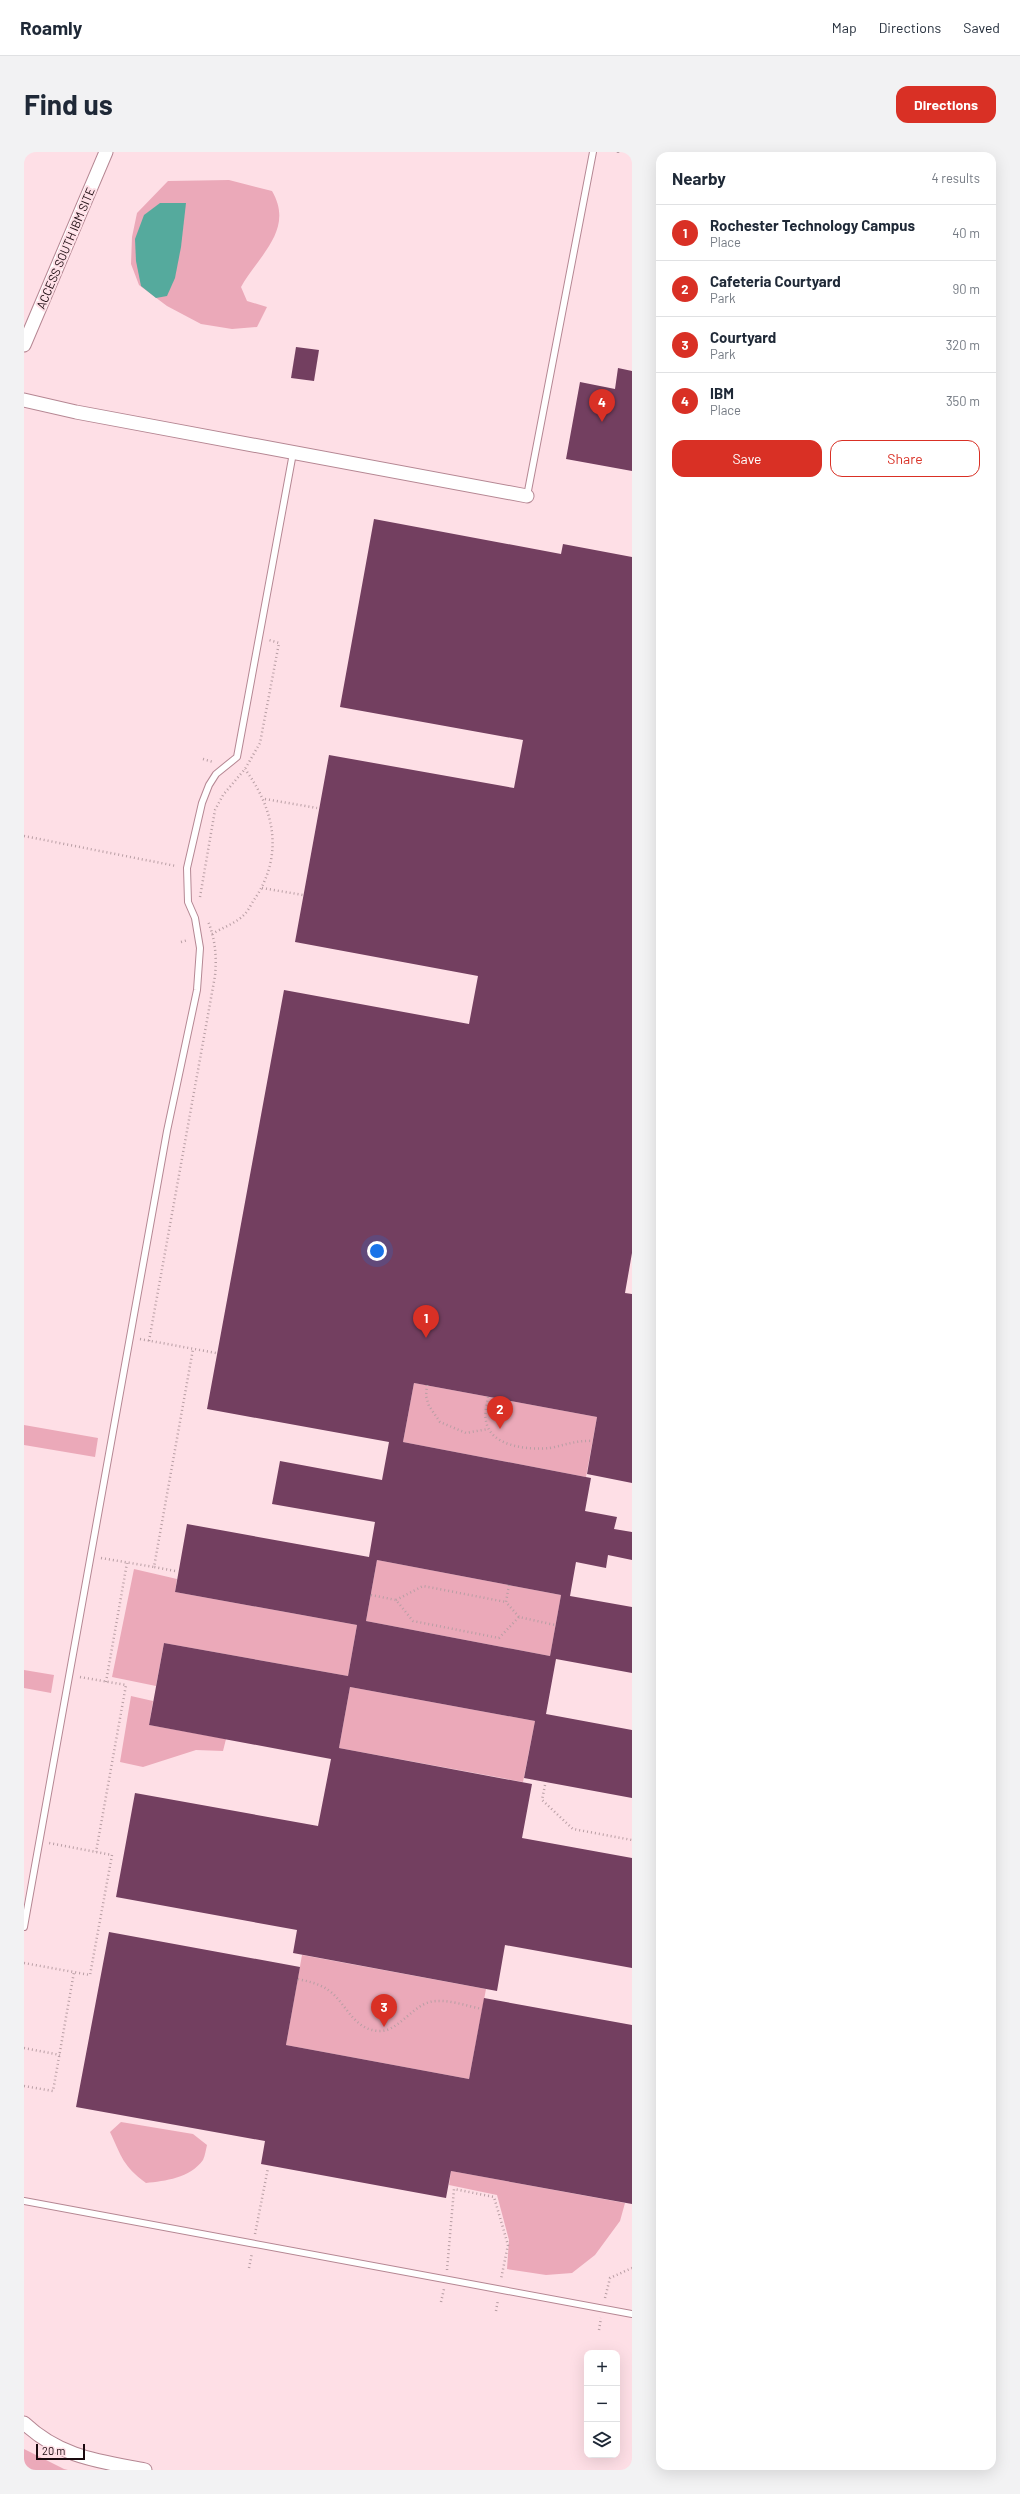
<!DOCTYPE html>
<meta charset="utf-8">
<style>
body{margin:0;font-family:Barlow,sans-serif;background:#f2f2f3;color:#1f2937}
.controls{position:absolute;right:12px;bottom:12px;display:grid;overflow:hidden;border-radius:8px;box-shadow:0 4px 16px #0002}
.controls button{width:36px;height:36px;display:grid;place-items:center;padding:0;border:0;border-bottom:1px solid #e0e1e3;background:#fff;color:#1f2937;font:20px sans-serif}
.scale{position:absolute;left:12px;bottom:10px;width:49px;box-sizing:border-box;padding-left:4px;border:2px solid #1a0a0f;border-top:0;font-size:11px;line-height:14px;white-space:nowrap;color:#1a0a0f;-webkit-text-stroke:3px #fedfe6;paint-order:stroke}
.you{position:absolute;left:353px;top:1099px;width:14px;height:14px;margin:-10px;border:3px solid #fff;border-radius:50%;background:#1a73e8;box-shadow:0 0 0 6px #1a73e833}
.badge{display:grid;place-items:center;width:26px;height:26px;border-radius:50%;background:#d93025;color:#fff;font-size:13px;font-weight:700}
.pin{position:absolute;translate:-50% -33px;filter:drop-shadow(0 1px 2px #0008)}
.pin::after{content:'';position:absolute;top:21px;width:14px;height:12px;background:inherit;clip-path:polygon(0 0,100% 0,50% 100%)}
.list{margin:0;padding:0;list-style:none}
h2{display:flex;justify-content:space-between;align-items:center;height:52px;margin:0;padding:0 16px;font-size:17px}
h2 small{font-size:13px;font-weight:400;color:#747a83}
.list li{display:grid;grid-template-columns:26px 1fr auto;gap:12px;align-items:center;box-sizing:border-box;height:56px;padding:0 16px;border-top:1px solid #e0e1e3}
.list b{display:block;font-size:15px;white-space:nowrap}
.list p{margin:0;font-size:13px;white-space:nowrap;color:#747a83}
.list em{font-size:13px;font-style:normal;color:#747a83}
.actions{display:flex;gap:8px;padding:12px 16px}
.actions a{flex:1;padding:9px 0;border:1px solid #d93025;border-radius:12px;text-align:center;font-size:14px;color:#d93025}
.actions .main{background:#d93025;color:#fff}
.icon{flex:none;width:22px;height:22px;fill:none;stroke:currentColor;stroke-width:2;stroke-linecap:round;stroke-linejoin:round}
.map{position:relative;flex:none;width:608px;height:2318px;overflow:hidden;border-radius:12px}
header{display:flex;align-items:center;gap:24px;box-sizing:border-box;height:56px;padding:0 20px;background:#fff;border-bottom:1px solid #e0e1e3}
header strong{font-size:19px}
nav{display:flex;gap:22px;margin-inline-start:auto;font-size:14px}
.intro{display:flex;align-items:center;justify-content:space-between;box-sizing:border-box;height:96px;padding:0 24px}
h1{margin:0;font-size:28px}
.button{padding:10px 18px;border-radius:12px;background:#d93025;color:#fff;font-size:14px;font-weight:700}
main{display:flex;gap:24px;padding:0 24px}
aside{flex:1;background:#fff;border-radius:12px;box-shadow:0 4px 16px #0002}
.map>svg:first-child{display:block}
.green{fill:#eba9b9}
.water{fill:#55aa9d}
.building{fill:#733f60;fill-rule:evenodd}
.lines{fill:none;stroke-linecap:round;stroke-linejoin:round}
.lane-casing{stroke:#b58793;stroke-width:8}
.street-casing{stroke:#b58793;stroke-width:15}
.path{stroke:#b89ea4;stroke-width:2.5;stroke-dasharray:1 3;stroke-linecap:butt}
.lane{stroke:#fff;stroke-width:6}
.street{stroke:#fff;stroke-width:13}
.labels{text-anchor:middle;dominant-baseline:central;stroke-width:4;stroke-linejoin:round;paint-order:stroke}
.street-label{font-size:12px;fill:#1a0a0f;stroke:#fedfe6}
</style>
<header>
<strong>Roamly</strong>
<nav><a>Map</a><a>Directions</a><a>Saved</a></nav>
</header>
<div class="intro"><h1>Find us</h1><a class="button">Directions</a></div>
<main>
<div class="map">
<svg width="608" height="2318" viewBox="0 0 608 2318">
<rect width="100%" height="100%" fill="#fedfe6"/>
<g class="green">
<path d="M205 28 248 39C271 78 234 104 217 135L223 149 243 155 233 175 208 177 177 172 143 154 115 133 107 112 108 85 113 61 144 29Z"/>
<path d="M390 1231 573 1265 562 1325 379 1290Z"/>
<path d="M0 1273 74 1286 71 1305 0 1293Z"/>
<path d="M353 1408 537 1443 526 1504 342 1469Z"/>
<path d="M110 1417 153 1427 151 1440 333 1473 324 1524 140 1491 132 1534 88 1525Z"/>
<path d="M0 1518 30 1523 27 1541 0 1536Z"/>
<path d="M326 1535 511 1569 499 1630 315 1596Z"/>
<path d="M107 1544 129 1549 125 1573 202 1587 199 1599 172 1598 119 1615 96 1610Z"/>
<path d="M278 1803 462 1837 445 1927 262 1893Z"/>
<path d="M97 1970 169 1982 183 1993C182 1997 181 2004 179 2008 166 2026 141 2029 122 2031 98 2013 98 2005 86 1980Z"/>
<path d="M427 2019 601 2051 596 2069 571 2103 548 2121 522 2123 483 2117 485 2088 473 2043 425 2033Z"/>
<path d="M0 2297 40 2317 44 2318H0Z"/>
</g>
<path class="water" d="M136 51H162L157 95 151 126 143 144 132 146 117 134 112 109 111 87 120 63Z"/>
<g class="building">
<path d="M272 195 295 198 290 229 267 226Z"/>
<path d="M594 216 608 219V319L542 307 556 230 591 237Z"/>
<path d="M350 367 537 402 539 392 608 405V1101L601 1141 608 1142V1331L563 1322 573 1265 390 1231 379 1290 567 1326 561 1359 593 1365 590 1377 608 1380V1408L584 1403 582 1416 552 1410 546 1444 608 1455V1521L532 1507 522 1562 608 1578V1646L500 1626 511 1569 326 1535 315 1596 508 1632 498 1686 608 1706V1816L481 1793 473 1839 269 1801 273 1778 92 1745 111 1641 294 1674 307 1607 125 1573 140 1491 324 1524 333 1473 151 1440 163 1372 345 1405 351 1370 248 1352 256 1309 358 1328 365 1290 183 1257 260 838 445 872 454 824 271 790 305 603 490 636 499 588 316 555ZM353 1408 537 1443 526 1504 342 1469Z"/>
<path d="M85 1780 276 1815 262 1893 445 1927 460 1846 608 1873V2052L427 2019 422 2046 237 2012 241 1989 52 1955Z"/>
</g>
<g class="lines">
<g class="lane-casing">
<g id="lane">
<path d="M503 344 569 0"/>
<path d="M0 1775 143 979 173 838 176 796 171 766 164 750 163 716 178 651 185 633 192 622 213 605 269 301"/>
<path d="M0 2049 608 2162"/>
</g>
</g>
<g class="street-casing">
<g id="street">
<path d="M0 193 82 0"/>
<path d="M0 248 52 260 503 344"/>
<path d="M0 2271C36 2305 74 2309 121 2318"/>
</g>
</g>
<g class="path">
<path d="M594 1V0"/>
<path d="M179 607 189 610"/>
<path d="M241 647 293 656"/>
<path d="M0 684 152 714"/>
<path d="M238 736 279 743"/>
<path d="M176 745 191 658 199 643 221 617 236 591 255 491 245 488"/>
<path d="M188 782C198 776 212 771 220 763 225 758 228 750 232 745 260 701 250 657 221 617"/>
<path d="M157 790 164 788"/>
<path d="M116 1187 192 1201"/>
<path d="M125 1189 191 824C193 804 191 787 184 769"/>
<path d="M403 1233 402 1244 405 1254 416 1270 442 1281 464 1277"/>
<path d="M464 1245C463 1252 460 1262 462 1269 466 1295 505 1298 526 1296 541 1293 553 1288 569 1289"/>
<path d="M77 1406 130 1415"/>
<path d="M151 1419 130 1415 169 1197"/>
<path d="M485 1433 482 1450 495 1465 531 1473"/>
<path d="M347 1443 372 1448 389 1469 475 1486 495 1465"/>
<path d="M372 1448 399 1434 482 1450"/>
<path d="M56 1525 102 1533 72 1700"/>
<path d="M82 1530 103 1411"/>
<path d="M521 1633 518 1648 549 1677 608 1688"/>
<path d="M0 1811 66 1823 88 1703 25 1691"/>
<path d="M274 1827C286 1830 298 1832 308 1841 323 1854 330 1877 354 1879 373 1881 388 1854 406 1850 421 1846 443 1854 458 1857"/>
<path d="M0 1896 36 1903"/>
<path d="M0 1934 29 1939 50 1820"/>
<path d="M231 2082 244 2016"/>
<path d="M225 2116 228 2101"/>
<path d="M423 2118 430 2037 470 2045 484 2093 477 2127"/>
<path d="M581 2146 586 2126 608 2116"/>
<path d="M417 2150 420 2137"/>
<path d="M472 2159 474 2148"/>
<path d="M575 2178 577 2166"/>
</g>
<use href="#lane" class="lane"/>
<use href="#street" class="street"/>
</g>
<g class="labels">
<g class="street-label">
<text transform="translate(41 96) rotate(-67)">ACCESS SOUTH IBM SITE</text>
</g>
</g>
</svg>
<div class="controls">
<button>+</button>
<button>−</button>
<button><svg class="icon" aria-label="layers" viewBox="0 0 24 24"><path d="M12 4l9 5-9 5-9-5zM3 14l9 5 9-5"/></svg></button>
</div>
<div class="scale">20 m</div>
<div class="you"></div>
<div class="pin badge" style="left:402px;top:1186px">1</div>
<div class="pin badge" style="left:476px;top:1277px">2</div>
<div class="pin badge" style="left:360px;top:1875px">3</div>
<div class="pin badge" style="left:578px;top:270px">4</div>
</div>
<aside>
<h2>Nearby<small>4 results</small></h2>
<ul class="list">
<li><span class="badge">1</span><div><b>Rochester Technology Campus</b><p>Place</p></div><em>40 m</em></li>
<li><span class="badge">2</span><div><b>Cafeteria Courtyard</b><p>Park</p></div><em>90 m</em></li>
<li><span class="badge">3</span><div><b>Courtyard</b><p>Park</p></div><em>320 m</em></li>
<li><span class="badge">4</span><div><b>IBM</b><p>Place</p></div><em>350 m</em></li>
</ul>
<div class="actions"><a class="main">Save</a><a>Share</a></div>
</aside>
</main>
